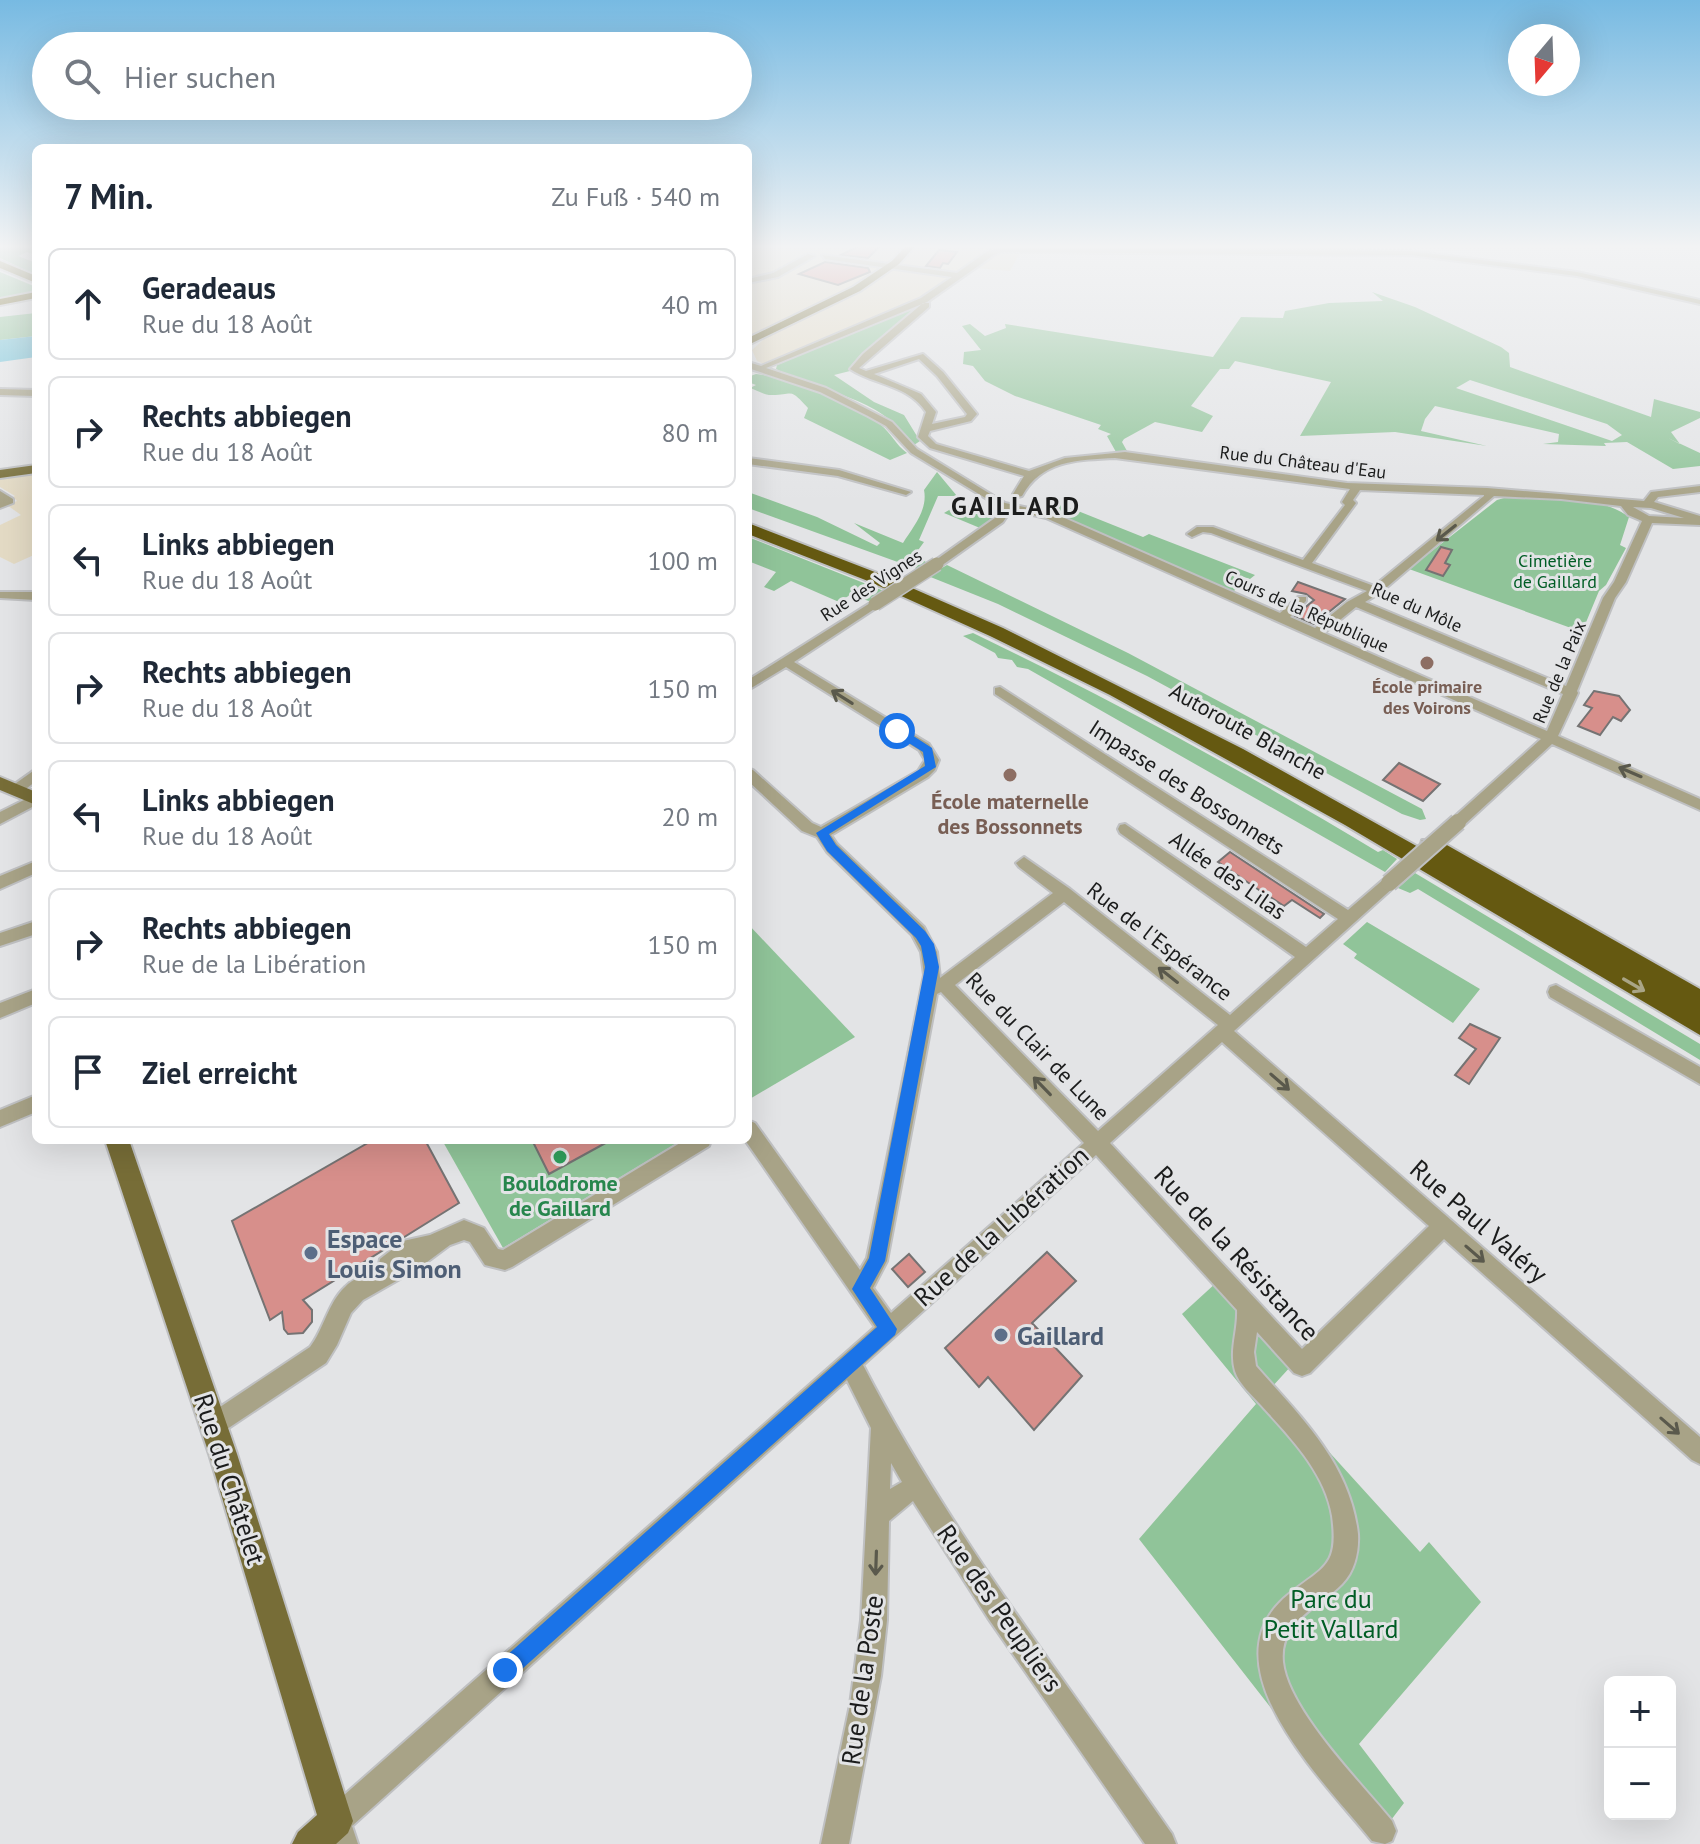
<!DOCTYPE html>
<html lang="de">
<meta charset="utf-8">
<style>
body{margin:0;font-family:"PT Sans",sans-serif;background:#f6f6f7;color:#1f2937}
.controls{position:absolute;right:24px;bottom:24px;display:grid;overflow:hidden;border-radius:12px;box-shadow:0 8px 32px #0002}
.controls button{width:72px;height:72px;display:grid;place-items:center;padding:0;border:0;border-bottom:2px solid #e0e1e3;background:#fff;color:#1f2937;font:40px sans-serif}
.compass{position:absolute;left:1508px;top:24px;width:72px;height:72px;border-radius:50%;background:#fff;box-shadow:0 8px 32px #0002;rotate:199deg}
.stop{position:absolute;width:24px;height:24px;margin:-18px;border:6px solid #1a73e8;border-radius:50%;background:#fff}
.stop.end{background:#1a73e8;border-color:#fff;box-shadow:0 2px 8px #0008}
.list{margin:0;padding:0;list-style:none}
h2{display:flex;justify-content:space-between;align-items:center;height:104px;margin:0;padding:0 32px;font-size:34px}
h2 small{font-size:26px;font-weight:400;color:#747a83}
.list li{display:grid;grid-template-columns:52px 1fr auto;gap:24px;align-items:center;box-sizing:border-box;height:112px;margin:0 16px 16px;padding:0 16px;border:2px solid #e0e1e3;border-radius:12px}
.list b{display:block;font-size:30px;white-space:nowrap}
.list p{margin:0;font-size:26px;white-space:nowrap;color:#747a83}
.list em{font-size:26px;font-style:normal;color:#747a83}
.icon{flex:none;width:44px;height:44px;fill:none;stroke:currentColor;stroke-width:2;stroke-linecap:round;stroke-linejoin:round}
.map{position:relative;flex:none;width:1700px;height:1844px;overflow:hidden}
.search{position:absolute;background:#fff;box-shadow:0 8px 32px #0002;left:32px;top:32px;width:720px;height:88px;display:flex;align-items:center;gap:20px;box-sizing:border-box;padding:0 28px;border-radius:44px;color:#747a83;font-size:30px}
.panel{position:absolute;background:#fff;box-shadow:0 8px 32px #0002;left:32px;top:144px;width:720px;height:1000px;border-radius:12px}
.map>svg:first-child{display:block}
.commercial{fill:#e3dac4}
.green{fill:#90c499;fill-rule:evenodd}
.water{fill:#6dc2d9}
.building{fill:#d78f8b;stroke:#757373;stroke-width:2}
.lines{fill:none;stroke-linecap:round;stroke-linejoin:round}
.minor-casing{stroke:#bfc0c2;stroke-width:4}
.major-casing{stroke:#bfc0c2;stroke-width:4}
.highway-casing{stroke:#bfc0c2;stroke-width:4}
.minor{fill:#a8a387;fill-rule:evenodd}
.major{fill:#776d37;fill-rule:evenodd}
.highway{fill:#655911;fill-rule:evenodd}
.minor-bridge-far1-casing{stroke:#bfc0c2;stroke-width:16;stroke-linecap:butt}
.minor-bridge-casing{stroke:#bfc0c2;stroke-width:20;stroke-linecap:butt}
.minor-bridge-far1{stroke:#a8a387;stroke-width:13}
.minor-bridge{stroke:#a8a387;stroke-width:16}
.oneway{stroke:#5a594c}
.oneway2{stroke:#aaa586}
.route{fill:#1a73e8}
.education-dot{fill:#8d6e63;stroke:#e3e4e6;stroke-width:3}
.leisure-dot{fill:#2e9e5b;stroke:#e3e4e6;stroke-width:3}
.service-dot{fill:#5c6f8a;stroke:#e3e4e6;stroke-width:3}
.labels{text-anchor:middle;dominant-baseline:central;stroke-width:6;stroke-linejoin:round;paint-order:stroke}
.far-street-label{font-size:18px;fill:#1b1c1c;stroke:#e3e4e6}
.far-park-label{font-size:18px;fill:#005d25;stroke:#e3e4e6}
.far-education-label{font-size:18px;font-weight:bold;fill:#785e54;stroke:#e3e4e6}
.street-label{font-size:22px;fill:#1b1c1c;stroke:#e3e4e6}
.education-label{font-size:22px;font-weight:bold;fill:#785e54;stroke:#e3e4e6}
.leisure-label{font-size:22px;font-weight:bold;fill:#27864d;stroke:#e3e4e6}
.far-district-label{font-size:26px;font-weight:bold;letter-spacing:2px;fill:#1b1c1c;stroke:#e3e4e6}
.near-street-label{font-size:26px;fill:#1b1c1c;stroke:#e3e4e6}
.near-service-label{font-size:26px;font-weight:bold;fill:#4e5e75;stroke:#e3e4e6;text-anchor:start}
.near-park-label{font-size:26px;fill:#005d25;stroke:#e3e4e6}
</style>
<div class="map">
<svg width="1700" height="1844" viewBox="0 0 1700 1844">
<rect width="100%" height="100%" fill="#e3e4e6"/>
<g class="commercial">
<path d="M748 245H993L1022 249 1010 271 976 268 931 302 771 367 757 361 752 350 765 338 748 333Z"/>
<path d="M36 465V554L14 564 0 557V525L21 515 7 505 17 501 13 497 15 496 0 487V473Z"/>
</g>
<g class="green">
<path d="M0 245 36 248V255L27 252 18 256 36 263V275L0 258Z"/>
<path d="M0 272 36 287V293L0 300Z"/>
<path d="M1372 292 1415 307 1501 347 1509 353 1510 367 1651 417 1654 399 1700 412V418L1671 432 1680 444 1668 438 1700 453V466L1673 469 1627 442 1604 443 1606 446 1543 444 1558 442 1559 434 1435 406 1425 419 1421 431 1487 446 1395 432 1300 436 1331 382 1235 361 1229 369H1220L1191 406 1213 416 1202 432 1155 422 1124 439 1122 442 1127 451 1116 452 1107 436 1111 434 1098 429 1101 425 1015 396 985 381 973 366 963 364 964 352 981 350 962 326 970 324 985 336 1006 328 1005 324 1213 357 1241 317 1283 318 1285 311 1329 303 1383 301ZM1470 380 1607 424 1622 435 1612 441 1456 388Z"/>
<path d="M923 303 886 338 860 355 849 368 850 371 834 375 874 402 904 415 920 441 914 445C876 393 826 396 776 369L777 365Z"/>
<path d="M36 313V336L0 340V317Z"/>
<path d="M756 374C791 378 853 402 881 425 891 433 896 445 907 453L890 460 804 418 808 408C788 386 794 396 769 395 763 394 756 390 750 388L756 385 748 382V377Z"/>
<path d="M937 472 957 496H938L919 540 924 542 916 553 918 558 928 563 917 569 748 508V492L817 517 877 546 880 543 854 523 903 543C913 527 928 510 924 490Z"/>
<path d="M1511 496C1548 498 1598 494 1629 517L1620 545 1626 548 1606 585 1599 591 1582 632 1409 569 1497 500Z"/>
<path d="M961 503 991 514 994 518 980 528 944 513Z"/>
<path d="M1058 503 1143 537 1149 534 1255 575 1250 579 1244 577 1232 586 1236 589 1233 592 1047 510Z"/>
<path d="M748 537 884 591 869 601 850 595 839 602 791 581 774 591 764 587 776 572 748 561Z"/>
<path d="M947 565 1128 653 1422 809 1426 819 1420 820 1402 814 1147 676 998 604 928 576Z"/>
<path d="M973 633C1113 701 1244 771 1378 852L1383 850 1397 859 1385 872 1028 669 1017 667 1012 660 998 658 995 653 963 636Z"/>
<path d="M1415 873 1700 1044V1060L1418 889 1410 893 1398 888Z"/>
<path d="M1367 922 1480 989 1453 1023 1354 958 1357 954 1343 944Z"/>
<path d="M748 924 855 1037 748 1100Z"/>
<path d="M442 1140H682L503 1248Z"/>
<path d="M1217 1282 1292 1365 1271 1388 1420 1552 1429 1542 1481 1602 1359 1744 1404 1803 1375 1841 1139 1539 1256 1404 1182 1314Z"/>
</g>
<path class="water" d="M36 336V357L0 362V340Z"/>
<g class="building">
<path d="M861 245H881L868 258 841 255Z"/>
<path d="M939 250 957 252 948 264 943 263 940 268 926 266Z"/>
<path d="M825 262 868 268 870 272 838 285 799 274Z"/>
<path d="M1441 547 1452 550 1445 563 1450 565 1443 576 1426 570Z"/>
<path d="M1298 582 1345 599 1314 624 1295 616 1314 600 1306 594 1292 591Z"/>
<path d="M1594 691 1619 696 1630 710 1621 721 1613 717 1600 735 1578 726 1592 708 1584 705Z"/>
<path d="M1399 763 1440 784 1423 801 1383 780Z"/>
<path d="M1230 852 1324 914 1320 918 1292 900 1284 906 1256 888 1218 862Z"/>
<path d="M1470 1024 1500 1038 1469 1084 1455 1075 1476 1049 1459 1038Z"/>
<path d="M373 1140H425L459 1203 303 1300 312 1310V1322L303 1333 288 1334 284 1329 282 1312 270 1320 232 1221Z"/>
<path d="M532 1140H611L549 1174Z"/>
<path d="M1047 1252 1076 1281 1032 1323 1082 1376 1034 1430 988 1377 979 1387 945 1348Z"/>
<path d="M909 1254 925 1272 908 1287 892 1269Z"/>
</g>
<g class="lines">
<g class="minor-casing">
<g id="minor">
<path d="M1001 248 1410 251 1577 272 1700 300V304L1577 276 1410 255 1001 252 994 255 927 302 766 368 826 388 892 422 917 449 1005 503 1053 513 1280 613 1298 597H1306V601L1290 617 1315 628 1347 602 1367 591 1211 533 1203 532 1192 537 1187 534 1197 527H1213L1303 560 1345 505 1342 502 1350 489 1115 458C1077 460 1042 460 1022 496L1018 497 1013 494 1024 476 930 448 918 437 926 412C909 385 874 385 850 369L863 354 923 303H929V307L859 368 866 371 923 354 943 372 977 414 971 421 930 431 928 436 936 444 1029 471 1065 458 1125 452 1347 483 1487 488 1644 501 1651 492 1700 486V492L1658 497 1654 502 1700 516V525L1652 523 1626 582 1615 598 1577 691 1578 693 1558 736 1700 799V810L1552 744 1463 826H1453L1451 822 1453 818 1541 739 1046 518 1011 510 1003 522 941 566H933V562L995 518 1002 508 911 453 886 426 868 416 820 392 748 368V362L761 366 921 298 952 277 825 259 822 255 957 273 988 251ZM919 359 937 376 967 414 965 417 932 424 936 412 921 394 874 374ZM1360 490 1484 495V496L1374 586 1312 563 1356 503 1353 500ZM1494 496 1561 499 1621 506 1628 515 1642 521 1614 582 1603 598 1566 686 1365 602 1380 593ZM1633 507 1651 508 1684 518 1649 516ZM1356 607 1563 694 1547 731 1324 633Z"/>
<path d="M808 254 815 256 778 277 748 283V279L773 273Z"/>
<path d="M0 389 36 390V396L0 395Z"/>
<path d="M748 458 839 470 911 492 906 495 838 476 748 464Z"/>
<path d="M0 491 13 499V503L0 508Z"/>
<path d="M0 592H36V600L0 598Z"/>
<path d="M875 600 879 602V606L794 662 929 744 939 760 935 770 928 777 831 835 837 844 924 927 937 952 940 978 1053 893 1019 867 1016 863 1024 857 1070 889 1230 1015 1295 957 1120 833 1118 829 1120 825 1125 824 1306 947 1338 919 995 694V688L1000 687 1348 910 1384 879H1394L1397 883 1394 887 1234 1031 1700 1437V1464L1692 1460 1444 1239 1310 1373 1302 1376 1294 1373 1257 1332 1254 1352 1256 1366C1300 1416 1350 1463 1358 1534 1359 1551 1355 1571 1342 1584 1318 1608 1279 1621 1283 1662 1288 1710 1361 1783 1392 1821L1396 1831 1392 1841 1385 1844 1372 1841C1326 1783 1201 1664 1289 1594 1324 1566 1339 1567 1332 1516 1325 1472 1289 1436 1261 1405 1252 1395 1239 1384 1235 1371 1229 1350 1238 1331 1237 1310L1096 1155 863 1365C949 1532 1065 1680 1172 1834L1176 1844H1145L988 1618 913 1501 889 1521 887 1620 881 1676 849 1844H821L850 1705 861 1620 871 1428 847 1380 352 1826 358 1844H330L322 1821 326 1811 875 1327 745 1140H748V1120L755 1123 860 1270 867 1258 924 975 921 952 912 935 827 852 817 837 802 831 748 781V768L753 770 812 823 821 827 918 771 925 760 919 750 786 667 748 690V680ZM1064 902 1218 1025 1098 1131 955 985ZM941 992 1084 1143 891 1313 873 1288 887 1261 937 994ZM1222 1042 1429 1226 1302 1349 1110 1143ZM891 1463 902 1482 890 1489Z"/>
<path d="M36 769V781L22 792H12L10 789 12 786Z"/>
<path d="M36 794V805L0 824V812Z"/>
<path d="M36 861V873L0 889V876Z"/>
<path d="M36 921V934L0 946V933Z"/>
<path d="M1556 985 1700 1067V1084L1550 997 1548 992 1550 987Z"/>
<path d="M36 989V1003L0 1018V1003Z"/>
<path d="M36 1095V1112L0 1127V1110Z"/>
<path d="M685 1140H711L709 1146 512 1267 505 1270 485 1265 470 1242 464 1240 450 1245 419 1268 363 1300 351 1313 337 1345 326 1363 221 1433 213 1436 205 1433 202 1425 205 1417 310 1347C324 1329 328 1303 345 1287 353 1278 367 1274 378 1269L380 1259 403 1241 430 1235 464 1220 484 1228 498 1249 503 1250Z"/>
</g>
</g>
<g class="major-casing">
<g id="major">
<path d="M907 245H916L899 264 860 291 748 345V338L853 287 892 261Z"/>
<path d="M36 465V473L0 478V470Z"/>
<path d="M0 777 36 792V805L0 790Z"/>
<path d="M105 1140H129L237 1454 353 1821 348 1833 336 1844H292L298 1832 317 1815 209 1454Z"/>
</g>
</g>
<g class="highway-casing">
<g id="highway">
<path d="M28 245H36V248L29 247Z"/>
<path d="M0 261 36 276V283L0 268Z"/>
<path d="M36 292V298L0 305V299Z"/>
<path d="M748 523 880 574 1003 628 1243 749 1420 848 1422 840H1438L1700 989V1035L1345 825 1110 695 990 636 868 581 748 534Z"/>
</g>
</g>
<use href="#minor" class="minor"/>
<use href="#major" class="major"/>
<use href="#highway" class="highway"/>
<g class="minor-bridge-far1-casing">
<path id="minor-bridge-far1" d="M875 604 937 564"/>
</g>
<g class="minor-bridge-casing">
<path id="minor-bridge" d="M1389 883 1458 822"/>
</g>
<use href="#minor-bridge-far1" class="minor-bridge-far1"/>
<use href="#minor-bridge" class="minor-bridge"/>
</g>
<defs><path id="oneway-shaft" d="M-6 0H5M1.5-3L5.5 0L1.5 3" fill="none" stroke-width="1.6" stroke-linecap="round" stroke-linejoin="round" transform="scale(2)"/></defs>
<g class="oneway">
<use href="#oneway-shaft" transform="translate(1446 533) rotate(141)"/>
<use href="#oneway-shaft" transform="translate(842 697) rotate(-148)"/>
<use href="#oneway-shaft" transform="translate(1630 772) rotate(-157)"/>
<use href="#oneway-shaft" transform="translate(1168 975) rotate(-142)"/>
<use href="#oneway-shaft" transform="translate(1280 1082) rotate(41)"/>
<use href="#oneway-shaft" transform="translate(1042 1086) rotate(-134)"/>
<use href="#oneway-shaft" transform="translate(1475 1254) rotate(41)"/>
<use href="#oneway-shaft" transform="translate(1670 1426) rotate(41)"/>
<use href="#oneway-shaft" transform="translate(876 1563) rotate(92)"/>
</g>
<use class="oneway2" href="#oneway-shaft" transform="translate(1634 985) rotate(30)"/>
<linearGradient id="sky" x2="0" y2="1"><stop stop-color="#77bae2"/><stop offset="0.49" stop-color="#f2f3f4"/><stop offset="1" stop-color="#f2f3f4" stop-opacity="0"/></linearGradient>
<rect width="1700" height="503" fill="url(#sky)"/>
<path class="route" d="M893 728H901L932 748 936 767 829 834 836 845 925 931 934 944 939 967 885 1261 870 1288 897 1329 895 1335 512 1678 505 1681 498 1678 494 1670 498 1663 877 1327 852 1289 869 1258 925 967 921 946 916 938 827 851 816 833 925 766 923 752 893 733Z"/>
<g class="education-dot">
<circle cx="1427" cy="663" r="8"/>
<circle cx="1010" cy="775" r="8"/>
</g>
<circle class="leisure-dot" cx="560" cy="1157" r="8"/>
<g class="service-dot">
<circle cx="311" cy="1253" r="8"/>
<circle cx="1001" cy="1335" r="8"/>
</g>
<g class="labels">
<g class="far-street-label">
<text transform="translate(1303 462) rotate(7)">Rue du Château d'Eau</text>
<text transform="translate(871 585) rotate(-33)">Rue des Vignes</text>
<text transform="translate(1417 607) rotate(24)">Rue du Môle</text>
<text transform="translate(1307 611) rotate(24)">Cours de la République</text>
<text transform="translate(1559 672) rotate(-67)">Rue de la Paix</text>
</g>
<g class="far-park-label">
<text x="1555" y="560">Cimetière<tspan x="1555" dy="21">de Gaillard</tspan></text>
</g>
<g class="far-education-label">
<text x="1427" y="686">École primaire<tspan x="1427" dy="21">des Voirons</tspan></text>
</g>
<g class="street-label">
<text transform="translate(1248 731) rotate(29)">Autoroute Blanche</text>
<text transform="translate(1187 787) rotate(33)">Impasse des Bossonnets</text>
<text transform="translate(1228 875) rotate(35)">Allée des Lilas</text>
<text transform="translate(1160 941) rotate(38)">Rue de l'Espérance</text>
<text transform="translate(1038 1046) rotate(46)">Rue du Clair de Lune</text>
</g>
<g class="education-label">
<text x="1010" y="801">École maternelle<tspan x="1010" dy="25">des Bossonnets</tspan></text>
</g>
<g class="leisure-label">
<text x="560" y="1183">Boulodrome<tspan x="560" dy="25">de Gaillard</tspan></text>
</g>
<g class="far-district-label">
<text x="1016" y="505">GAILLARD</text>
</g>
<g class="near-street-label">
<text transform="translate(1479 1221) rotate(41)">Rue Paul Valéry</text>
<text transform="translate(1001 1226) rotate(-42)">Rue de la Libération</text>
<text transform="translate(1237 1253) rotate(47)">Rue de la Résistance</text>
<text transform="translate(230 1479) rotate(72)">Rue du Châtelet</text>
<text transform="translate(1000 1608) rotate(55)">Rue des Peupliers</text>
<text transform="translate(862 1680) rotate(-82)">Rue de la Poste</text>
</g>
<g class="near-service-label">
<text x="327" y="1238">Espace<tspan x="327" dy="30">Louis Simon</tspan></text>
<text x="1017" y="1335">Gaillard</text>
</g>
<g class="near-park-label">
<text x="1331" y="1598">Parc du<tspan x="1331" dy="30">Petit Vallard</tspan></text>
</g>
</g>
</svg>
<div class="controls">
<button>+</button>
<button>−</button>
</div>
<svg class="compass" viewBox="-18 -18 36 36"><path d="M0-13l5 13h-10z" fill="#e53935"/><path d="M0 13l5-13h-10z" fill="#747a83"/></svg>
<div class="stop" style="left:897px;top:731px"></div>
<div class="stop end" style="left:505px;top:1670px"></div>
<div class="search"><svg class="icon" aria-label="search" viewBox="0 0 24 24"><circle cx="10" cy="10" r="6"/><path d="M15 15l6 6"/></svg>Hier suchen</div>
<section class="panel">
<h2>7 Min.<small>Zu Fuß · 540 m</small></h2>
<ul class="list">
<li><svg class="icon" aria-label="ahead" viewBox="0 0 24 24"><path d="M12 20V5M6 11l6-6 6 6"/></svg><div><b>Geradeaus</b><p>Rue du 18 Août</p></div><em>40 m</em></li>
<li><svg class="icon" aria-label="right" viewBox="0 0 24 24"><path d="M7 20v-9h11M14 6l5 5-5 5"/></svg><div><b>Rechts abbiegen</b><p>Rue du 18 Août</p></div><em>80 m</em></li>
<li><svg class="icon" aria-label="left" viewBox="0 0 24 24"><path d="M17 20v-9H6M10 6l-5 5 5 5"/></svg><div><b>Links abbiegen</b><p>Rue du 18 Août</p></div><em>100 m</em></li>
<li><svg class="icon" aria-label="right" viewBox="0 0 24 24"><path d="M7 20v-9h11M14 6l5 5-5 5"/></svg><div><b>Rechts abbiegen</b><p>Rue du 18 Août</p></div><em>150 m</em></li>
<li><svg class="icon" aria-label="left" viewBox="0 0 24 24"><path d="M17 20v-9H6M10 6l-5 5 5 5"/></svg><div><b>Links abbiegen</b><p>Rue du 18 Août</p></div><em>20 m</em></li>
<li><svg class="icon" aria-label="right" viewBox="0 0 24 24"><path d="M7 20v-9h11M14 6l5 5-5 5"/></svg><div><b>Rechts abbiegen</b><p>Rue de la Libération</p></div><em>150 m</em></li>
<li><svg class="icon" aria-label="arrive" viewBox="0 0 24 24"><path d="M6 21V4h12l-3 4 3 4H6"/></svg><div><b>Ziel erreicht</b></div></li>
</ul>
</section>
</div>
